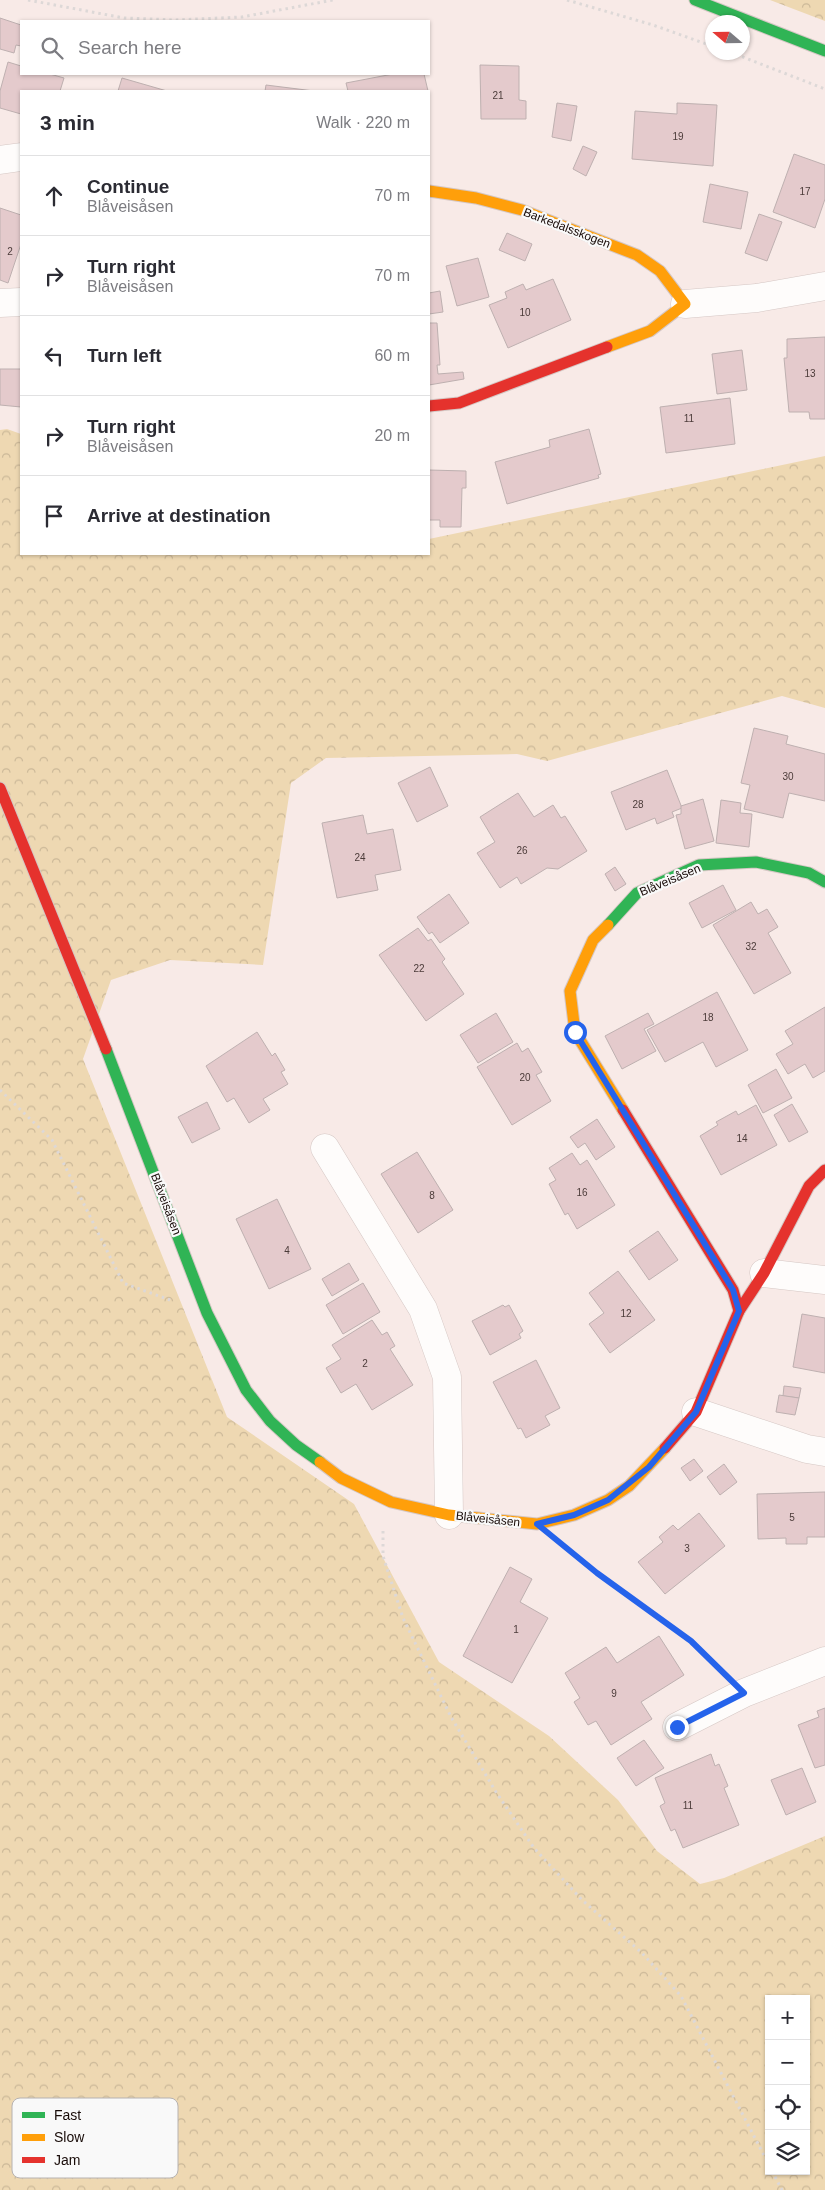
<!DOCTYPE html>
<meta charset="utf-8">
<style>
body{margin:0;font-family:Helvetica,sans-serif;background:#f7f7f7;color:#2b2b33}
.controls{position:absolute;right:15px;bottom:15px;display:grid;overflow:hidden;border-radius:0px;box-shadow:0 1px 4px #0004}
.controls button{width:45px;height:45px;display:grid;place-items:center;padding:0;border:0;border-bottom:1px solid #e1e1e2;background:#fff;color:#2b2b33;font:25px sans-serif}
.compass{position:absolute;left:705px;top:15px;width:45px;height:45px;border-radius:50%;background:#fff;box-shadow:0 1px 4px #0004;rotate:290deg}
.stop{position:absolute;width:15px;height:15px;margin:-11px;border:4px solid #2563eb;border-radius:50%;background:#fff}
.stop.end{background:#2563eb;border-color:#fff;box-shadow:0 1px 5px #0008}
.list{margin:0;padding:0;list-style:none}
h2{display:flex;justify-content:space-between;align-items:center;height:65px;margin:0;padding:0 20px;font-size:21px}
h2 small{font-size:16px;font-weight:400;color:#7c7c81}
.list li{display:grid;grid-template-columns:32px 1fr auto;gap:15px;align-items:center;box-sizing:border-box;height:80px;padding:0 20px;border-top:1px solid #e1e1e2}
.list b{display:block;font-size:19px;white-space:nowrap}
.list p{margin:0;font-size:16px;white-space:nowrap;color:#7c7c81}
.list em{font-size:16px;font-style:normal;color:#7c7c81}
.icon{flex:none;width:28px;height:28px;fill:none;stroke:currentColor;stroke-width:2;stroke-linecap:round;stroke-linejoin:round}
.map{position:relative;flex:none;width:825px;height:2190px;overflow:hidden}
.search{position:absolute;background:#fff;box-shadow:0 1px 4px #0004;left:20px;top:20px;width:410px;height:55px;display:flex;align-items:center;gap:12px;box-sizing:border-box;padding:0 18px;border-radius:0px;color:#7c7c81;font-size:19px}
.panel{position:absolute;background:#fff;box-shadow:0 1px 4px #0004;left:20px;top:90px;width:410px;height:465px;border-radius:0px}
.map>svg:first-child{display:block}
.forest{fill:url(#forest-crowns);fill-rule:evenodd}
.building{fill:#e4cacc;stroke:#beb0b0}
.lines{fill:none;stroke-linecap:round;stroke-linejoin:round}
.street-casing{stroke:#d5c7c4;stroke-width:29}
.fast-casing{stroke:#d5c7c4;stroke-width:13}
.slow-casing{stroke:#d5c7c4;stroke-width:13}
.jam-casing{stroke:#d5c7c4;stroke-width:13}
.path{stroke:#ddd8d7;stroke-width:3;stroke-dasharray:2.5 4;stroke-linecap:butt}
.street{stroke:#fefcfb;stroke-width:28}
.fast{stroke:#30b455;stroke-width:11}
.slow{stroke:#ff9f0a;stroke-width:11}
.jam{stroke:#e5322d;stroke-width:11}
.route{stroke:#2563eb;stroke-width:6}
.labels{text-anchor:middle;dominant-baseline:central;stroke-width:4.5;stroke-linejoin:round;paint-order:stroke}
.number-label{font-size:10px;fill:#4b3b39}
.street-label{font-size:12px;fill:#180b08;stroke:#f9f9f9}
.key{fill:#f9f9f9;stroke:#b6b2b1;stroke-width:1}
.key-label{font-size:14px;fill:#180b08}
</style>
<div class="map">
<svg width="825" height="2190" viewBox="0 0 825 2190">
<defs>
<pattern id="forest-crowns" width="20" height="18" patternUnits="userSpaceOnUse" patternTransform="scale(1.25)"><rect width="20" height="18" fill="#eed8b2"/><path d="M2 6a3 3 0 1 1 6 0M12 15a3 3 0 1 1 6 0" fill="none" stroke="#cbb898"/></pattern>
</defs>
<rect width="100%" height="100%" fill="#f8eae7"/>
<g class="forest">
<path d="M770 0H825V21Z"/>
<path d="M7 429 21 434V554H429V539L825 456V708L782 696 547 761 517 754 326 758 291 783 263 965 170 960 111 980 83 1059 227 1417 354 1504 439 1662 549 1736 618 1800 657 1851 700 1884 724 1878 825 1836V2190H0V430ZM769 1999H806V2171H769Z"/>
</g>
<g class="building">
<path d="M0 18 21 25V46L16 45 14 53 0 49Z"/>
<path d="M8 62 21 66V74H50L64 78 60 91H21V114L0 108V91Z"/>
<path d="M480 65 519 66V100L526 101V119H481Z"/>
<path d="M393 74H424L428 91H348L346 83Z"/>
<path d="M122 78 167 91H118Z"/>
<path d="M266 85 314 91H265Z"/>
<path d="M557 103 577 106 571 141 552 137Z"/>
<path d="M677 103 717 105 713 166 632 159 635 111 677 114Z"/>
<path d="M583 146 597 152 586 176 573 169Z"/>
<path d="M794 154 825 165V199L815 228 773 212Z"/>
<path d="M710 184 748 192 741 229 703 222Z"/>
<path d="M0 208 21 215V244L8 283 0 280Z"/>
<path d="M759 214 782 222 767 261 745 253Z"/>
<path d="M507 233 532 244 525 261 499 250Z"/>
<path d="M478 258 489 297 457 306 446 266Z"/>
<path d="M553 279 571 320 508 348 489 305 507 298 505 292 523 284 526 290Z"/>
<path d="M440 291 443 312 429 314V293Z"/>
<path d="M429 323H437L440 365H437L438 374 463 372 464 379 429 385Z"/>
<path d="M825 337V419H810L809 412H789L784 358H787V339Z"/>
<path d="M742 350 747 390 717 394 712 354Z"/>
<path d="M0 369H21V407L0 405Z"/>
<path d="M730 398 735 444 666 453 660 407Z"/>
<path d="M589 429 601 474 598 475 599 478 507 504 495 462 550 447 549 440Z"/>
<path d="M429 470 466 471V488H462L461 527H440V520H429Z"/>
<path d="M754 728 788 736 786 744 825 754V801L789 793 783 818 744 809 750 785 741 783Z"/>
<path d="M430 767 448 806 417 822 398 783Z"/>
<path d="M667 770 682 808 672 812 674 817 657 824 655 818 626 830 611 792Z"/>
<path d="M518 793 534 817 553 805 561 818 565 816 587 851 558 869 547 868 521 884 517 877 500 888 477 853 495 842 480 817Z"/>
<path d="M703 799 714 841 685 849 676 815 681 814V806Z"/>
<path d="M721 800 741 803 740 813 752 814 749 847 716 843Z"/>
<path d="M363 815 367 834 393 829 401 870 375 875 378 890 337 898 322 823Z"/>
<path d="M615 867 626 884 615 891 605 874Z"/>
<path d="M723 885 736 910 702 928 689 903Z"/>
<path d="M449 894 469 923 440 943 432 932 429 934 417 917Z"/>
<path d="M751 902 758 914 767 909 778 927 768 933 791 973 754 994 713 925Z"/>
<path d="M418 928 428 941 431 939 445 959 442 962 464 994 426 1021 379 955Z"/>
<path d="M717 992 748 1050 716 1067 703 1042 665 1062 647 1030Z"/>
<path d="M825 1007V1071L813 1078 805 1064 788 1074 776 1054 793 1044 785 1031Z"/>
<path d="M496 1013 513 1042 478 1063 460 1035Z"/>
<path d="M648 1013 654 1024 644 1029 656 1051 622 1069 605 1036Z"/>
<path d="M257 1032 272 1056 275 1053 285 1070 281 1072 288 1084 263 1099 270 1110 249 1123 234 1098 227 1102 206 1066Z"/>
<path d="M517 1043 522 1052 528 1048 542 1072 536 1075 551 1101 512 1125 477 1067Z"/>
<path d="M776 1069 792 1098 763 1113 748 1085Z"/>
<path d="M207 1102 220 1129 192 1143 178 1117Z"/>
<path d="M792 1104 808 1132 789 1142 774 1115Z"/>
<path d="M756 1105 777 1145 721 1175 700 1136 718 1125 716 1122 736 1111 738 1115Z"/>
<path d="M597 1119 615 1147 596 1160 585 1143 578 1148 570 1137Z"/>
<path d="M417 1152 453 1210 418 1233 381 1174Z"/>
<path d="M572 1153 580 1165 587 1160 615 1205 577 1229 568 1213 565 1215 549 1184 556 1180 549 1168Z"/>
<path d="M277 1199 311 1269 269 1289 236 1219Z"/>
<path d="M658 1231 678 1260 649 1280 629 1251Z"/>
<path d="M349 1263 359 1280 332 1296 322 1279Z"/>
<path d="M618 1271 655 1320 610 1353 589 1324 604 1313 589 1293Z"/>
<path d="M363 1283 380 1312 343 1334 326 1305Z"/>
<path d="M503 1305 505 1307 509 1305 523 1331 519 1334 521 1338 490 1355 472 1321Z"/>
<path d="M802 1314 825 1318V1373L793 1367Z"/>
<path d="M372 1320 382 1335 387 1332 395 1346 390 1349 413 1385 372 1410 356 1384 341 1393 326 1368 341 1359 332 1345Z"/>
<path d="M536 1360 560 1408 545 1416 550 1425 526 1438 521 1428 518 1429 493 1382Z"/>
<path d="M784 1386 801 1388 799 1398 783 1396Z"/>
<path d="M779 1395 799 1398 795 1415 776 1412Z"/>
<path d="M694 1459 703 1471 690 1481 681 1468Z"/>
<path d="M724 1464 737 1482 720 1495 707 1477Z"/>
<path d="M825 1492V1537H807V1544H786V1538L758 1539 757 1494Z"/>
<path d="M699 1513 725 1546 665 1594 638 1562 663 1542 659 1537 673 1525 678 1530Z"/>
<path d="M510 1567 532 1579 520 1602 548 1618 512 1683 463 1656Z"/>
<path d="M659 1636 684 1675 641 1702 652 1719 611 1745 596 1721 588 1725 574 1702 580 1698 565 1673 606 1647 617 1663Z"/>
<path d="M825 1708V1765L815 1768 798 1725 819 1717 817 1711Z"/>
<path d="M644 1740 664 1768 636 1786 617 1758Z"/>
<path d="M711 1754 715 1766 719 1764 728 1786 724 1788 739 1825 683 1848 675 1829 671 1831 660 1806 665 1803 655 1778Z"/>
<path d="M802 1768 816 1802 786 1815 771 1780Z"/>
</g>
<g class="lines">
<g class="street-casing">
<g id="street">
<path d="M0 160 21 157"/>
<path d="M0 303 21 302"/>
<path d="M685 304 757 298 825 286"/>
<path d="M325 1148 423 1309 447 1377 449 1515"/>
<path d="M764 1273 825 1280"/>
<path d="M696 1412 807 1449 825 1452"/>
<path d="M677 1727 744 1693 825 1661"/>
</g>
</g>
<g class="fast-casing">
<g id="fast">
<path d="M695 0 825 51"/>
<path d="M608 925 637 893 699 865 756 862 809 873 825 882"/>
<path d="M106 1049 207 1313 246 1390 270 1421 296 1445 320 1462"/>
</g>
</g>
<g class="slow-casing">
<g id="slow">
<path d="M429 191 476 198 522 210 637 255 660 271 685 304 650 331 607 347"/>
<path d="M608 925 593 940 570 991 575 1032 623 1110"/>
<path d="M320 1462 341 1478 391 1502 449 1515 537 1524 574 1515 608 1500 629 1486 665 1448"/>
</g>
</g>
<g class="jam-casing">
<g id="jam">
<path d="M429 406 459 403 607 347"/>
<path d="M0 788 106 1049"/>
<path d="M623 1110 733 1290 739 1311"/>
<path d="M665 1448 696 1412 739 1311 764 1273 809 1186 825 1170"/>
</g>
</g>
<g class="path">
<path d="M28 0 124 18 175 20 242 17 333 0"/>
<path d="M567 0 653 25 712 46"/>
<path d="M730 52 825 89"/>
<path d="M0 1090 52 1140 123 1283 170 1300"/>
<path d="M383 1531V1556L403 1618 451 1717 496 1792 534 1848 582 1900 642 1953 681 1996 769 2165"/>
<path d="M567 1548C618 1591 674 1625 722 1671"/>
<path d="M772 2171 782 2190"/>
</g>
<use href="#street" class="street"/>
<use href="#fast" class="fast"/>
<use href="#slow" class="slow"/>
<use href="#jam" class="jam"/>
</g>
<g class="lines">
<path class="route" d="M575 1032 733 1290 739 1311 696 1412 649 1467 608 1500 574 1515 537 1524 597 1573 691 1641 744 1693 677 1727"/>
</g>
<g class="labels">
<g class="number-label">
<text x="498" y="95">21</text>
<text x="678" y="136">19</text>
<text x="805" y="191">17</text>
<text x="10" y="251">2</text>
<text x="525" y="312">10</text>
<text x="810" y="373">13</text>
<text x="689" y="418">11</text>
<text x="788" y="776">30</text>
<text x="638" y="804">28</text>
<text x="522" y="850">26</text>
<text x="360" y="857">24</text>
<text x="751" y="946">32</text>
<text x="419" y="968">22</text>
<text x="708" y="1017">18</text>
<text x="525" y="1077">20</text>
<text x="742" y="1138">14</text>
<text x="582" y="1192">16</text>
<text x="432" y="1195">8</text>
<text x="287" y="1250">4</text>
<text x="626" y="1313">12</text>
<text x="365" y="1363">2</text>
<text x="792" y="1517">5</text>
<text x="687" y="1548">3</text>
<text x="516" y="1629">1</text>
<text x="614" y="1693">9</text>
<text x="688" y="1805">11</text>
</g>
<g class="street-label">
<text transform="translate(567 228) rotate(21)">Barkedalsskogen</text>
<text transform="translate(670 880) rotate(-23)">Blåveisåsen</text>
<text transform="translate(166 1204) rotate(69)">Blåveisåsen</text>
<text transform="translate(488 1519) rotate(6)">Blåveisåsen</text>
</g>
</g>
<rect x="12" y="2098" width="166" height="80" rx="8" class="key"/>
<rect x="22" y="2112" width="23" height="6" fill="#30b455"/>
<rect x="22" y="2134" width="23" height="7" fill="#ff9f0a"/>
<rect x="22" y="2157" width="23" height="6" fill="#e5322d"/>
<g class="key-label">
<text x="54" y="2120">Fast</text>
<text x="54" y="2142">Slow</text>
<text x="54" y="2165">Jam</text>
</g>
</svg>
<div class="controls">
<button>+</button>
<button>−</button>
<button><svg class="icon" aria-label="locate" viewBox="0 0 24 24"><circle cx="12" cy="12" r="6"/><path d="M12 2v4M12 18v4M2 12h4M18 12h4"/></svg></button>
<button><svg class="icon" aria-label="layers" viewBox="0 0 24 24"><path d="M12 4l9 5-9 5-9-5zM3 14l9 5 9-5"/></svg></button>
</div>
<svg class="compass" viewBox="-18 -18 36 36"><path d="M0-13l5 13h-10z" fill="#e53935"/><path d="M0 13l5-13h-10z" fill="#7c7c81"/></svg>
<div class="stop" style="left:575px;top:1032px"></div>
<div class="stop end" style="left:677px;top:1727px"></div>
<div class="search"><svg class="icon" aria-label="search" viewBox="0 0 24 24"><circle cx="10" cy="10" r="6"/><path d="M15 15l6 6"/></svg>Search here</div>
<section class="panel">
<h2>3 min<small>Walk · 220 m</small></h2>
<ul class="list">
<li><svg class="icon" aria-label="ahead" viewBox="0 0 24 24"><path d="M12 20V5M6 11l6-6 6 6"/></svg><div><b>Continue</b><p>Blåveisåsen</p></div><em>70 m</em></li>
<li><svg class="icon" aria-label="right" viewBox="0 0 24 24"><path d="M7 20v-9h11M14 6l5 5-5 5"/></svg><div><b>Turn right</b><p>Blåveisåsen</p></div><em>70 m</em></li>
<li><svg class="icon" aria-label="left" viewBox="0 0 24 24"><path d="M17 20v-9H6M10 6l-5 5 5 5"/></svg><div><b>Turn left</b></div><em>60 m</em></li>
<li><svg class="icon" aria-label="right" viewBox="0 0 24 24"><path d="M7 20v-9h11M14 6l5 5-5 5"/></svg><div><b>Turn right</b><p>Blåveisåsen</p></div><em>20 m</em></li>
<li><svg class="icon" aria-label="arrive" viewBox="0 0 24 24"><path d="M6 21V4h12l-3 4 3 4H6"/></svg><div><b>Arrive at destination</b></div></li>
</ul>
</section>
</div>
